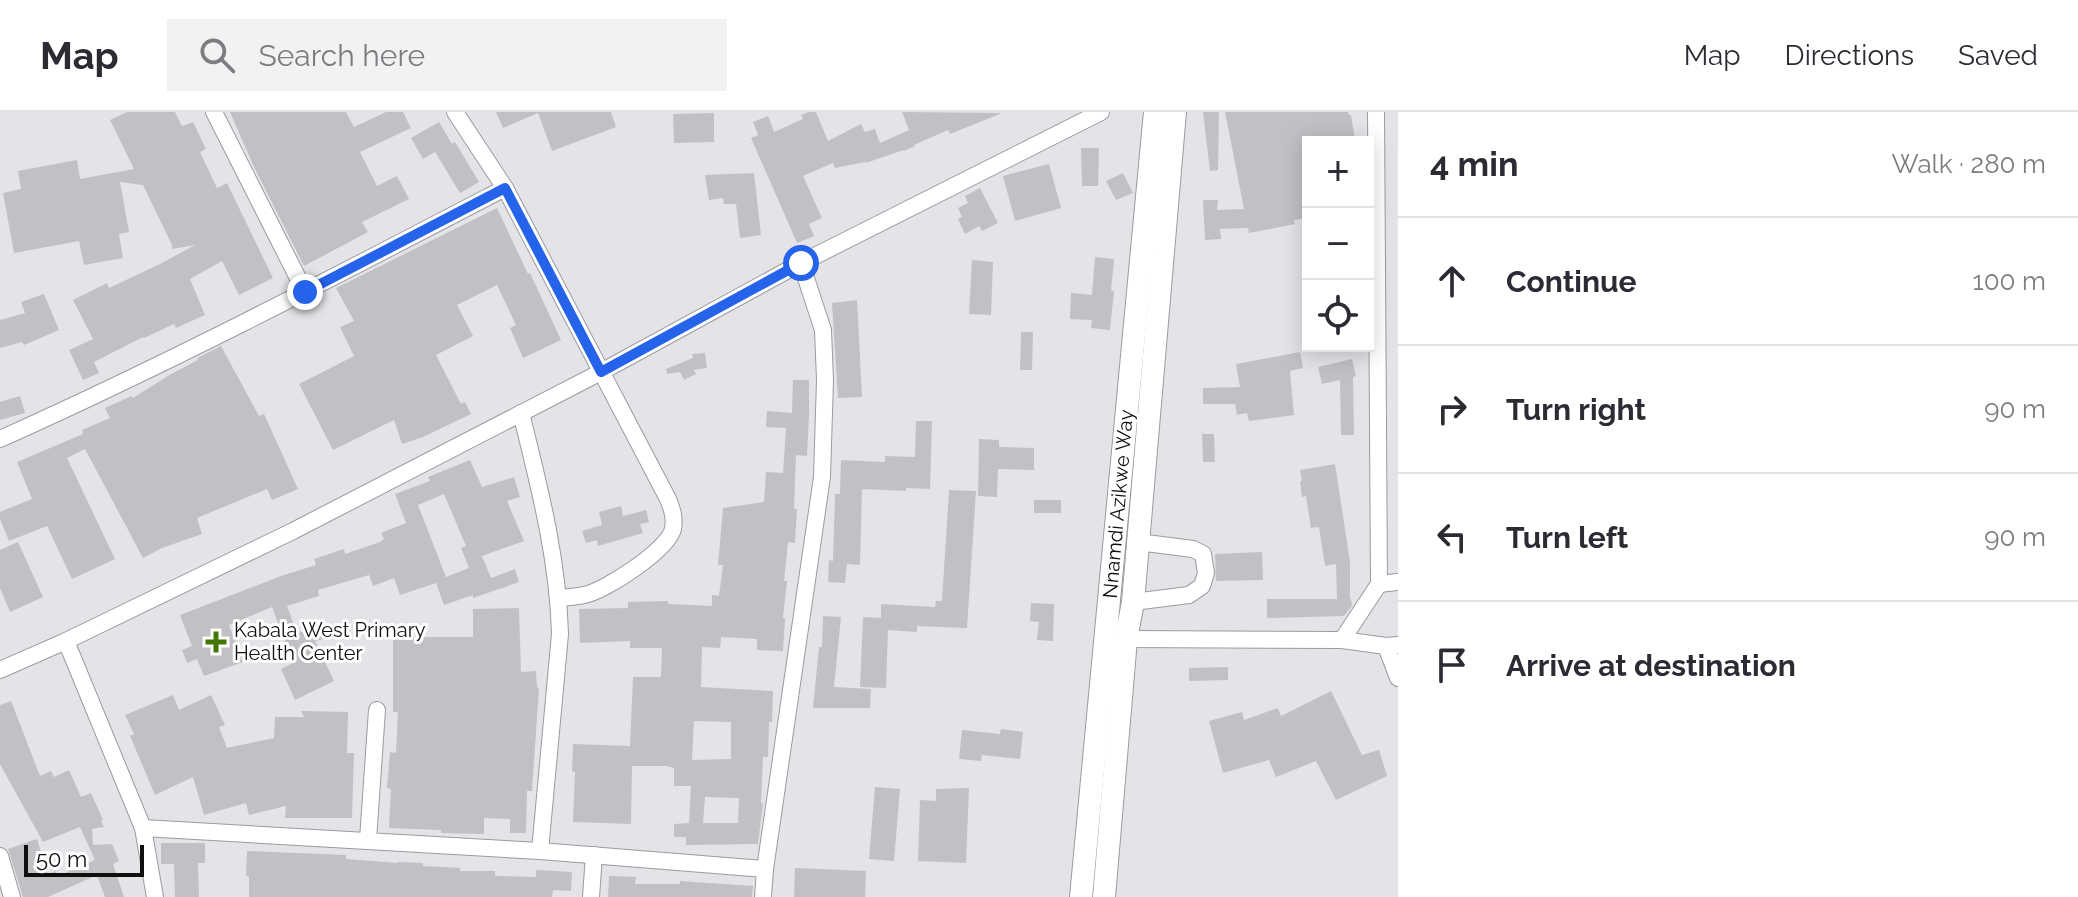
<!DOCTYPE html>
<meta charset="utf-8">
<style>
body{margin:0;font-family:Raleway,sans-serif;background:#f2f2f3;color:#2b2b33}
.controls{position:absolute;right:24px;top:24px;display:grid;overflow:hidden;border-radius:0px;box-shadow:0 4px 20px #0003}
.controls button{width:72px;height:72px;display:grid;place-items:center;padding:0;border:0;border-bottom:2px solid #e1e1e2;background:#fff;color:#2b2b33;font:40px sans-serif}
.scale{position:absolute;left:24px;bottom:20px;width:120px;box-sizing:border-box;padding-left:8px;border:4px solid #0f0f10;border-top:0;font-size:22px;line-height:28px;white-space:nowrap;color:#0f0f10;-webkit-text-stroke:6px #fff;paint-order:stroke}
.stop{position:absolute;width:24px;height:24px;margin:-18px;border:6px solid #2563eb;border-radius:50%;background:#fff}
.stop.end{background:#2563eb;border-color:#fff;box-shadow:0 2px 8px #0008}
.list{margin:0;padding:0;list-style:none}
h2{display:flex;justify-content:space-between;align-items:center;height:104px;margin:0;padding:0 32px;font-size:34px}
h2 small{font-size:26px;font-weight:400;color:#7c7c81}
.list li{display:grid;grid-template-columns:52px 1fr auto;gap:24px;align-items:center;box-sizing:border-box;height:128px;padding:0 32px;border-top:2px solid #e1e1e2}
.list b{display:block;font-size:30px;white-space:nowrap}
.list em{font-size:26px;font-style:normal;color:#7c7c81}
.icon{flex:none;width:44px;height:44px;fill:none;stroke:currentColor;stroke-width:2;stroke-linecap:round;stroke-linejoin:round}
.map{position:relative;flex:none;width:1398px;height:785px;overflow:hidden}
header{display:flex;align-items:center;gap:48px;box-sizing:border-box;height:112px;padding:0 40px;background:#fff;border-bottom:2px solid #e1e1e2}
header strong{font-size:38px}
nav{display:flex;gap:44px;margin-inline-start:auto;font-size:28px}
.search{width:560px;height:72px;background:#f2f2f3;display:flex;align-items:center;gap:20px;box-sizing:border-box;padding:0 28px;border-radius:0px;color:#7c7c81;font-size:30px}
main{display:flex}
aside{flex:1;background:#fff}
.map>svg:first-child{display:block}
.building{fill:#c1c1c5;fill-rule:evenodd}
.lines{fill:none;stroke-linecap:round;stroke-linejoin:round}
.minor-casing{stroke:#9a9b9e;stroke-width:18}
.highway-casing{stroke:#9a9b9e;stroke-width:24}
.minor{stroke:#fff;stroke-width:16}
.highway{stroke:#fff;stroke-width:22}
.route{stroke:#2563eb;stroke-width:10}
.poi-dot{fill:#417604;stroke:#fff;stroke-width:3}
.labels{text-anchor:middle;dominant-baseline:central;stroke-width:6;stroke-linejoin:round;paint-order:stroke}
.street-label{font-size:20px;fill:#0f0f10;stroke:#fff}
.poi-label{font-size:20px;fill:#0f0f10;stroke:#fff;text-anchor:start}
</style>
<header>
<strong>Map</strong>
<div class="search"><svg class="icon" aria-label="search" viewBox="0 0 24 24"><circle cx="10" cy="10" r="6"/><path d="M15 15l6 6"/></svg>Search here</div>
<nav><a>Map</a><a>Directions</a><a>Saved</a></nav>
</header>
<main>
<div class="map">
<svg width="1398" height="785" viewBox="0 0 1398 785">
<rect width="100%" height="100%" fill="#e4e4e8"/>
<g class="building">
<path d="M127 0H175L182 14 193 10 206 37 200 40 217 76 227 71 273 166 239 183 222 149 190 167 205 203 176 216 174 212 144 226 143 225 94 250 99 261 83 268 69 238 93 227 73 188 107 171 109 176 160 152 195 133 172 137V133L143 73 120 70 129 120 119 122 123 146 84 153 79 129 14 141 3 81 21 77 18 59 77 48 80 67 134 57 110 8Z"/>
<path d="M230 0H346L354 15 386 0H403L411 16 360 40 377 74 397 64 409 87 362 110 368 120 304 154 253 53Z"/>
<path d="M496 0H611L616 15 552 39 538 1 503 16Z"/>
<path d="M809 0H816L828 29 861 12 865 20 875 17 880 31 909 18 902 0 1002 1 950 22 948 18 914 33 915 34 904 39 903 38 866 51 865 50 835 56 833 51 803 64 822 106 809 112 814 124 797 131 751 26 758 23 753 10 768 4 774 20 803 7 801 3Z"/>
<path d="M1203 0H1219L1218 58 1210 59Z"/>
<path d="M1225 0H1348L1349 3H1351L1355 28 1342 30H1308V106L1294 108 1295 112 1249 121 1248 116 1220 117 1221 127 1205 128 1203 88H1218L1217 98 1244 97Z"/>
<path d="M714 1V30L674 31 673 2Z"/>
<path d="M439 10 452 32 455 30 479 70 460 81 435 40 423 47 411 26Z"/>
<path d="M1081 36H1099L1098 74H1082Z"/>
<path d="M1049 52 1061 96 1015 109 1003 64Z"/>
<path d="M754 61 761 123 740 126 736 92H724L723 86 709 88 705 63Z"/>
<path d="M1123 61 1133 81 1116 88 1106 69Z"/>
<path d="M980 76 998 111 982 119 979 114 965 122 958 107 962 105 958 96 968 91 965 84Z"/>
<path d="M497 96 528 162 530 161 561 228 523 246 510 216 516 213 497 173 457 193 473 224 436 243 461 292 465 290 471 302 423 325 402 332 394 308 333 338 299 272 354 244 340 215 354 209 336 176Z"/>
<path d="M1095 145 1114 147 1111 179H1114L1110 218 1091 216 1092 208 1070 207 1071 181 1092 183Z"/>
<path d="M972 148 993 150 991 203 969 202Z"/>
<path d="M44 182 59 218 24 233 22 230 0 236V208L25 201 21 190Z"/>
<path d="M857 188 862 285 838 286 832 191Z"/>
<path d="M1021 220H1033L1032 258H1020Z"/>
<path d="M221 234 259 304 264 302 298 377 272 388 267 377 197 406 202 422 162 436 143 446 85 337 67 346 115 447 72 467 47 414 9 429 0 407V400L32 387 17 350 83 322 82 318 110 306 105 296 132 284 133 286 171 262 198 248 197 246Z"/>
<path d="M1300 240 1303 256 1290 259 1294 303 1249 309 1247 301 1237 303 1235 292H1203V276L1240 275 1236 252Z"/>
<path d="M705 241 707 256 694 258 696 262 684 268 680 260 667 262 666 257 693 246 692 242Z"/>
<path d="M1352 247 1356 264 1353 265 1354 323H1341L1340 268 1322 272 1318 255Z"/>
<path d="M793 268H809V302L807 344 796 343 794 397H797L795 431 788 430 784 469H787L783 506H785L783 539 757 538V527L721 525 720 536 702 535 701 575 773 579 772 610H769L768 645H763L761 691H763L758 732 686 733V725H674V712L689 711 691 674H674V656L667 654H632L631 712 573 710 575 660 572 659 573 632 630 634 633 565H661L662 536H630V529L580 531 579 497 628 496V490L668 489V492L712 494V483L719 484 723 453H718L723 396 764 390 766 360 783 361 786 316 766 315 767 299 792 301ZM694 609 731 610V647L692 648ZM705 685 739 686 738 711H703Z"/>
<path d="M20 284 25 301 0 308V290Z"/>
<path d="M916 309H932L930 377 906 376V379L862 377 860 453 847 452 845 471 828 470 829 448 833 449 835 382H840L841 348 885 350V344L915 345Z"/>
<path d="M1202 322H1214L1215 350H1203Z"/>
<path d="M979 327 999 328V335L1034 336V358L998 357 997 385 978 384Z"/>
<path d="M470 348 482 375 514 365 520 385 507 389 524 429 482 444 491 466 515 457 519 470 473 486V483L444 493 436 471 400 483 394 466 373 474 369 463 318 478 319 484 287 494 297 521 324 514 328 526 315 529 334 569 295 588 281 557 293 551 272 495 229 513 243 550 204 564 197 547 187 551 182 538 192 534 180 503 281 464 316 453 314 447 344 437 345 442 380 430 384 427 381 421 406 411 395 382 430 369 428 365ZM444 382 466 434 461 436 469 456 446 465 418 393Z"/>
<path d="M1335 352 1350 450V487H1351L1352 494 1344 504 1267 506V487H1337L1336 452 1325 454 1319 415 1311 416 1306 384 1302 385 1300 369H1302L1300 358Z"/>
<path d="M949 378 976 379 967 516 917 514V520L888 518 886 576 860 575 863 505 881 506V492L935 495 936 489H942Z"/>
<rect x="1034" y="388" width="27" height="13"/>
<path d="M621 394 623 404 646 398 649 410 640 412 643 421 598 434 597 428 586 431 582 419 602 413 599 400Z"/>
<path d="M18 430 43 485 10 500 0 476V438Z"/>
<path d="M1262 440 1263 468 1216 469 1215 442Z"/>
<path d="M1031 491 1054 492 1053 529 1037 528 1039 510 1030 509Z"/>
<path d="M519 496 521 560 536 559 537 575 539 576 532 679H527L526 721H510V707L484 706V722L441 721V718L389 716 391 677 387 676 390 640 396 641 398 600H393V525H473V497Z"/>
<path d="M823 504 841 505 834 575 871 577 870 596H813L819 535H822Z"/>
<path d="M1228 555V568L1189 569V556Z"/>
<path d="M1331 579 1362 643 1379 638 1387 664 1336 688 1316 649 1276 665 1269 648 1223 661 1209 609 1242 600 1244 608 1278 596 1281 604Z"/>
<path d="M173 583 179 598 211 583 225 613 219 615 227 636 274 626 275 605H304L301 599 348 600 347 641H354L352 706H285L286 694 249 703 246 691 204 703 193 665 155 683 130 624 134 622 125 603Z"/>
<path d="M11 589 40 664 51 659 54 665 69 658 81 685 91 681 103 708 101 709 104 715 92 717 93 733 112 732 119 749 113 752 124 785H105L97 763 48 785H23L8 737 37 727 48 763 56 759 58 764 95 748 80 715 43 730 0 652V593Z"/>
<path d="M1001 617 1023 620 1020 647 982 643 981 649 959 647 962 618 1000 622Z"/>
<path d="M875 675 900 677 894 749 869 747Z"/>
<path d="M969 676 966 751 918 749 920 688 936 689V677Z"/>
<path d="M161 731H205V751H198L199 785H175L174 752H161Z"/>
<path d="M247 739 346 743V747L398 751V750L423 751V754L460 756V759H495V764L536 765V758L572 760 571 779 553 778 552 785H249V765L246 764Z"/>
<path d="M795 756 866 759 865 785H794Z"/>
<path d="M609 764 636 765 635 772H680V769L753 774 752 785H608Z"/>
</g>
<g class="lines">
<g class="minor-casing">
<g id="minor">
<path d="M214 0 305 180"/>
<path d="M455 0 505 76 668 387C672 397 675 405 673 417 668 438 605 479 584 483 576 485 567 485 559 486"/>
<path d="M521 301C539 374 558 446 560 522L540 739"/>
<path d="M0 327C172 250 338 163 505 76"/>
<path d="M1379 472 1398 470"/>
<path d="M1133 490 1189 483 1202 474 1206 461 1203 442 1193 437 1138 430"/>
<path d="M1126 527 1342 528 1386 534 1398 533"/>
<path d="M1342 528 1379 472 1376 0"/>
<path d="M66 529 143 716 155 785"/>
<path d="M1386 534 1398 566"/>
<path d="M0 558 66 529 293 419 601 260 801 151 1101 0"/>
<path d="M143 716 540 739 765 757"/>
<path d="M368 728 377 598"/>
<path d="M0 744 12 785"/>
<path d="M591 785 594 743"/>
<path d="M763 785 765 757 822 365 825 268 823 218 801 151"/>
</g>
</g>
<g class="highway-casing">
<g id="highway">
<path d="M1081 785 1155 0"/>
<path d="M1104 785 1126 527 1133 490 1175 0"/>
</g>
</g>
<use href="#minor" class="minor"/>
<use href="#highway" class="highway"/>
</g>
<g class="lines">
<path class="route" d="M305 180 505 76 601 260 801 151"/>
</g>
<path class="poi-dot" d="M212 518h8v8h8v8h-8v8h-8v-8h-8v-8h8z"/>
<g class="labels">
<g class="street-label">
<text transform="translate(1118 392) rotate(-85)">Nnamdi Azikwe Way</text>
</g>
<g class="poi-label">
<text x="234" y="518">Kabala West Primary<tspan x="234" dy="23">Health Center</tspan></text>
</g>
</g>
</svg>
<div class="controls">
<button>+</button>
<button>−</button>
<button><svg class="icon" aria-label="locate" viewBox="0 0 24 24"><circle cx="12" cy="12" r="6"/><path d="M12 2v4M12 18v4M2 12h4M18 12h4"/></svg></button>
</div>
<div class="scale">50 m</div>
<div class="stop" style="left:801px;top:151px"></div>
<div class="stop end" style="left:305px;top:180px"></div>
</div>
<aside>
<h2>4 min<small>Walk · 280 m</small></h2>
<ul class="list">
<li><svg class="icon" aria-label="ahead" viewBox="0 0 24 24"><path d="M12 20V5M6 11l6-6 6 6"/></svg><div><b>Continue</b></div><em>100 m</em></li>
<li><svg class="icon" aria-label="right" viewBox="0 0 24 24"><path d="M7 20v-9h11M14 6l5 5-5 5"/></svg><div><b>Turn right</b></div><em>90 m</em></li>
<li><svg class="icon" aria-label="left" viewBox="0 0 24 24"><path d="M17 20v-9H6M10 6l-5 5 5 5"/></svg><div><b>Turn left</b></div><em>90 m</em></li>
<li><svg class="icon" aria-label="arrive" viewBox="0 0 24 24"><path d="M6 21V4h12l-3 4 3 4H6"/></svg><div><b>Arrive at destination</b></div></li>
</ul>
</aside>
</main>
